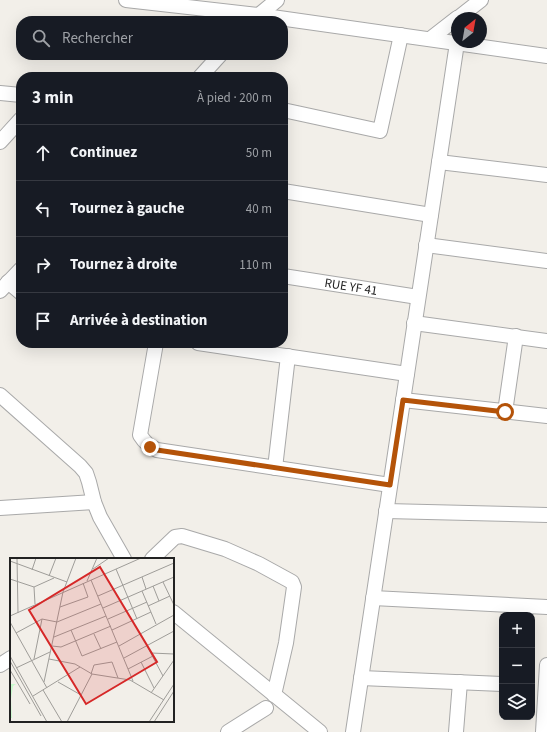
<!DOCTYPE html>
<html lang="fr">
<meta charset="utf-8">
<style>
body{margin:0;font-family:"Source Sans 3",sans-serif;background:#20242c;color:#f1f3f6}
.controls{position:absolute;right:12px;bottom:12px;display:grid;overflow:hidden;border-radius:8px;box-shadow:0 4px 16px #0002}
.controls button{width:36px;height:36px;display:grid;place-items:center;padding:0;border:0;border-bottom:1px solid #363941;background:#171b24;color:#f1f3f6;font:20px sans-serif}
.compass{position:absolute;left:451px;top:12px;width:36px;height:36px;border-radius:50%;background:#171b24;box-shadow:0 4px 16px #0002;rotate:31deg}
.stop{position:absolute;width:12px;height:12px;margin:-9px;border:3px solid #b45309;border-radius:50%;background:#fff}
.stop.end{background:#b45309;border-color:#fff;box-shadow:0 1px 4px #0008}
.list{margin:0;padding:0;list-style:none}
h2{display:flex;justify-content:space-between;align-items:center;height:52px;margin:0;padding:0 16px;font-size:17px}
h2 small{font-size:13px;font-weight:400;color:#9ea1a6}
.list li{display:grid;grid-template-columns:26px 1fr auto;gap:12px;align-items:center;box-sizing:border-box;height:56px;padding:0 16px;border-top:1px solid #363941}
.list b{display:block;font-size:15px;white-space:nowrap}
.list em{font-size:13px;font-style:normal;color:#9ea1a6}
.icon{flex:none;width:22px;height:22px;fill:none;stroke:currentColor;stroke-width:2;stroke-linecap:round;stroke-linejoin:round}
.map{position:relative;flex:none;width:547px;height:732px;overflow:hidden}
.search{position:absolute;background:#171b24;box-shadow:0 4px 16px #0002;left:16px;top:16px;width:272px;height:44px;display:flex;align-items:center;gap:10px;box-sizing:border-box;padding:0 14px;border-radius:16px;color:#9ea1a6;font-size:15px}
.panel{position:absolute;background:#171b24;box-shadow:0 4px 16px #0002;left:16px;top:72px;width:272px;height:276px;border-radius:16px}
.map>svg:first-child{display:block}
.lines{fill:none;stroke-linecap:round;stroke-linejoin:round}
.minor-casing{stroke:#a9a9a9;stroke-width:16}
.minor{stroke:#fff;stroke-width:14}
.route{stroke:#b45309;stroke-width:5}
.labels{text-anchor:middle;dominant-baseline:central;stroke-width:4;stroke-linejoin:round;paint-order:stroke}
.street-label{font-size:13px;fill:#222;stroke:#fff}
.inset-road{fill:none;stroke:#9f9d99;stroke-width:1}
.view{fill:#d62828;fill-opacity:0.15;stroke:#d62828;stroke-width:2}
.inset-edge{fill:none;stroke:#222;stroke-width:2}
</style>
<div class="map">
<svg width="547" height="732" viewBox="0 0 547 732">
<rect width="100%" height="100%" fill="#f2efe9"/>
<g class="lines">
<g class="minor-casing">
<g id="minor">
<path d="M126 0 258 15 547 56"/>
<path d="M458 18 481 0"/>
<path d="M254 19 277 0"/>
<path d="M430 39 457 18"/>
<path d="M200 77 220 55"/>
<path d="M0 93 21 95"/>
<path d="M283 110 380 131 401 35"/>
<path d="M0 142 21 119"/>
<path d="M439 162 547 175"/>
<path d="M283 191 431 215"/>
<path d="M426 245 547 261"/>
<path d="M283 276 418 297"/>
<path d="M8 282 21 293"/>
<path d="M0 291 21 269"/>
<path d="M414 323 547 341"/>
<path d="M156 343 140 435C145 443 149 446 157 450L390 485"/>
<path d="M198 343 407 374"/>
<path d="M0 395 80 466 86 473 89 482 94 502 100 517 124 559"/>
<path d="M403 400 547 416"/>
<path d="M505 412 516 336"/>
<path d="M275 468 288 356"/>
<path d="M0 508 94 502"/>
<path d="M386 511 547 515"/>
<path d="M152 559 175 537 182 536 225 549 259 564 292 582 294 587 286 643 274 695"/>
<path d="M373 598 547 607"/>
<path d="M173 612 320 732"/>
<path d="M0 665 11 658"/>
<path d="M361 678 502 684"/>
<path d="M228 732 266 708"/>
<path d="M353 732 457 43"/>
<path d="M456 732 460 682"/>
<path d="M543 732 547 665"/>
</g>
</g>
<use href="#minor" class="minor"/>
</g>
<g class="lines">
<path class="route" d="M150 447 157 450 390 485 403 400 505 412"/>
</g>
<g class="labels">
<g class="street-label">
<text transform="translate(351 287) rotate(9)">RUE YF 41</text>
</g>
</g>
<g transform="translate(10 558)">
<rect width="164" height="164" fill="#f2efe9"/>
<path d="M0 126H6L3 128 1 141 2 160H0Z" fill="#c8facc"/>
<path class="inset-road" d="M7 0 8 55M0 3 57 24M83 11 99 0M106 11 127 61M22 12 26 0M39 18 46 0M132 19 136 31M0 21 24 29 44 20M81 22 123 123M77 23 87 0M153 24 164 47M143 28 149 43M24 29 25 46M132 33 146 66M88 38 164 5M138 48 160 38M50 49 78 39 73 25M93 50 164 19M0 58 131 0M98 61 137 44M0 64 37 130M61 72 72 98 107 84M102 72 141 54M6 75 32 61 47 64 91 46M84 76 91 91M44 79 96 58M42 88 51 89 101 68M109 88 164 57M137 88 153 118M141 95 164 96M0 98 37 164M114 100 164 73M24 101 32 61M39 101 65 106 82 116M0 103 31 158M131 104 144 130M6 110 40 94M118 111 143 98M0 112 20 146M81 116 84 107 102 104 108 120M34 124 53 34 66 0M48 124 71 137M33 132 52 164M141 135 164 102M23 138 70 109M57 164 82 116 120 122 154 142M139 164 164 126M144 164 164 133"/>
<path class="view" d="M90 9 147 104 76 146 19 52Z"/>
<rect width="164" height="164" class="inset-edge"/>
</g>
</svg>
<div class="controls">
<button>+</button>
<button>−</button>
<button><svg class="icon" aria-label="layers" viewBox="0 0 24 24"><path d="M12 4l9 5-9 5-9-5zM3 14l9 5 9-5"/></svg></button>
</div>
<svg class="compass" viewBox="-18 -18 36 36"><path d="M0-13l5 13h-10z" fill="#e53935"/><path d="M0 13l5-13h-10z" fill="#9ea1a6"/></svg>
<div class="stop" style="left:505px;top:412px"></div>
<div class="stop end" style="left:150px;top:447px"></div>
<div class="search"><svg class="icon" aria-label="search" viewBox="0 0 24 24"><circle cx="10" cy="10" r="6"/><path d="M15 15l6 6"/></svg>Rechercher</div>
<section class="panel">
<h2>3 min<small>À pied · 200 m</small></h2>
<ul class="list">
<li><svg class="icon" aria-label="ahead" viewBox="0 0 24 24"><path d="M12 20V5M6 11l6-6 6 6"/></svg><div><b>Continuez</b></div><em>50 m</em></li>
<li><svg class="icon" aria-label="left" viewBox="0 0 24 24"><path d="M17 20v-9H6M10 6l-5 5 5 5"/></svg><div><b>Tournez à gauche</b></div><em>40 m</em></li>
<li><svg class="icon" aria-label="right" viewBox="0 0 24 24"><path d="M7 20v-9h11M14 6l5 5-5 5"/></svg><div><b>Tournez à droite</b></div><em>110 m</em></li>
<li><svg class="icon" aria-label="arrive" viewBox="0 0 24 24"><path d="M6 21V4h12l-3 4 3 4H6"/></svg><div><b>Arrivée à destination</b></div></li>
</ul>
</section>
</div>
